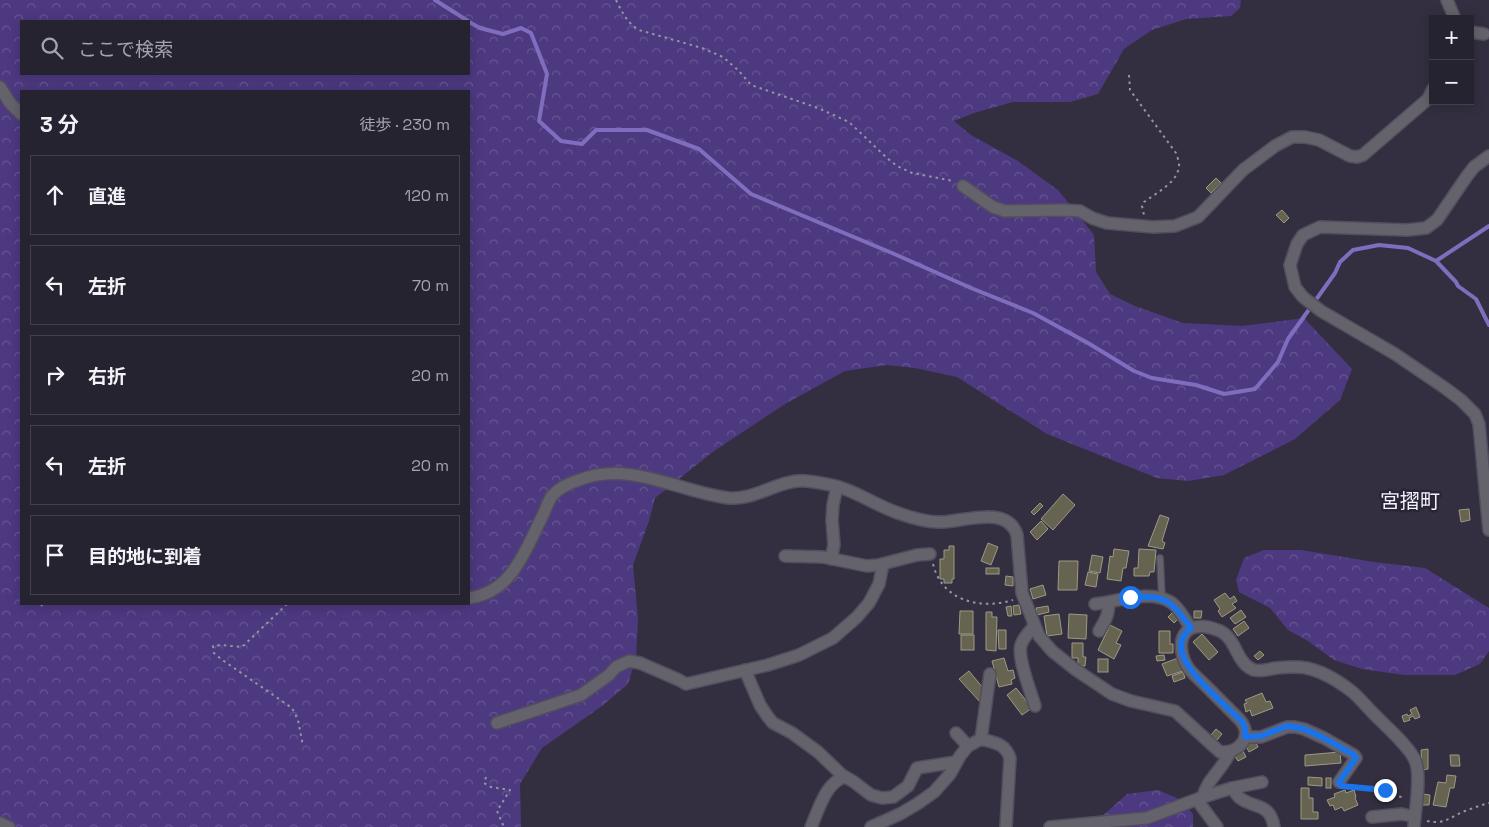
<!DOCTYPE html>
<html lang="ja">
<meta charset="utf-8">
<style>
body{margin:0;font-family:"Space Grotesk","Noto Sans JP",sans-serif;background:#2e2b38;color:#f1f3f6}
.controls{position:absolute;right:15px;top:15px;display:grid;overflow:hidden;border-radius:0px;box-shadow:0 2px 12px #0003}
.controls button{width:45px;height:45px;display:grid;place-items:center;padding:0;border:0;border-bottom:1px solid #42404c;background:#262330;color:#f1f3f6;font:25px sans-serif}
.stop{position:absolute;width:15px;height:15px;margin:-11px;border:4px solid #1a73e8;border-radius:50%;background:#fff}
.stop.end{background:#1a73e8;border-color:#fff;box-shadow:0 1px 5px #0008}
.list{margin:0;padding:0;list-style:none}
h2{display:flex;justify-content:space-between;align-items:center;height:65px;margin:0;padding:0 20px;font-size:21px}
h2 small{font-size:16px;font-weight:400;color:#a4a4ab}
.list li{display:grid;grid-template-columns:32px 1fr auto;gap:15px;align-items:center;box-sizing:border-box;height:80px;margin:0 10px 10px;padding:0 10px;border:1px solid #42404c;border-radius:0px}
.list b{display:block;font-size:19px;white-space:nowrap}
.list em{font-size:16px;font-style:normal;color:#a4a4ab}
.icon{flex:none;width:28px;height:28px;fill:none;stroke:currentColor;stroke-width:2;stroke-linecap:round;stroke-linejoin:round}
.map{position:relative;flex:none;width:1489px;height:827px;overflow:hidden}
.search{position:absolute;background:#262330;box-shadow:0 2px 12px #0003;left:20px;top:20px;width:450px;height:55px;display:flex;align-items:center;gap:12px;box-sizing:border-box;padding:0 18px;border-radius:0px;color:#a4a4ab;font-size:19px}
.panel{position:absolute;background:#262330;box-shadow:0 2px 12px #0003;left:20px;top:90px;width:450px;height:515px;border-radius:0px}
.map>svg:first-child{display:block}
.forest{fill:url(#forest-crowns);fill-rule:evenodd}
.lines{fill:none;stroke-linecap:round;stroke-linejoin:round}
.stream{stroke:#816dbe;stroke-width:4}
.building{fill:#666450;stroke:#9c9a84}
.lane-casing{stroke:#524e5e;stroke-width:8}
.street-casing{stroke:#524e5e;stroke-width:14}
.path{stroke:#9794a2;stroke-width:2;stroke-dasharray:2.5 4;stroke-linecap:butt}
.lane{stroke:#64636b;stroke-width:5.5}
.street{stroke:#64636b;stroke-width:11}
.route{stroke:#1a73e8;stroke-width:6}
.labels{text-anchor:middle;dominant-baseline:central;stroke-width:5;stroke-linejoin:round;paint-order:stroke}
.quarter-label{font-size:20px;fill:#f3f1fc;stroke:#292536}
</style>
<div class="map">
<svg width="1489" height="827" viewBox="0 0 1489 827">
<defs>
<pattern id="forest-crowns" width="20" height="18" patternUnits="userSpaceOnUse" patternTransform="scale(1.25)"><rect width="20" height="18" fill="#4d3980"/><path d="M2 6a3 3 0 1 1 6 0M12 15a3 3 0 1 1 6 0" fill="none" stroke="#675693"/></pattern>
</defs>
<rect width="100%" height="100%" fill="#332f40"/>
<g class="forest">
<path d="M0 0H1241L1240 8 1231 16 1186 19 1152 30 1124 49 1098 94 1070 102H1013L974 113 954 121 971 135 1018 161 1058 190 1094 235 1096 272 1110 294 1135 306 1183 323 1242 326 1304 318 1352 369 1340 400 1295 439 1224 475 1188 481 1157 478 1047 434 957 377 915 368 887 365 845 371 785 404 714 451 655 498 649 521 633 565 638 619 636 658 628 684 602 706 542 748 520 784 521 827H0ZM21 21H469V74H21ZM21 91H469V604H21Z"/>
<path d="M1264 550H1301L1374 562 1425 568 1489 608V651L1480 664 1455 675H1404L1362 669 1334 660 1308 641 1288 630 1270 608 1239 592 1236 580 1244 558Z"/>
<path d="M1158 790 1179 799 1193 814V827H1090L1127 794Z"/>
</g>
<g class="lines">
<g class="stream">
<path d="M435 0 468 21"/>
<path d="M469 22 480 28 503 34 521 28 531 33 547 74 539 121 561 141 582 144 596 130H647L699 149 751 194 892 253 971 288 1033 313 1088 343 1134 371 1152 378 1196 385 1224 394 1255 389 1278 362 1288 339 1335 273 1340 262 1353 250 1379 245 1408 248 1436 261 1456 282 1458 286 1476 299 1489 325"/>
<path d="M1436 261 1489 226"/>
</g>
</g>
<g class="building">
<path d="M1216 178 1221 183 1211 193 1206 188Z"/>
<path d="M1282 210 1289 218 1284 223 1276 215Z"/>
<path d="M1063 494 1075 505 1053 530 1041 519Z"/>
<path d="M1040 503 1043 506 1034 515 1031 512Z"/>
<path d="M1469 509 1470 520 1461 522 1459 510Z"/>
<path d="M1160 515 1169 518 1162 541 1165 543 1163 549 1148 546Z"/>
<path d="M1041 521 1048 529 1037 540 1030 532Z"/>
<path d="M988 543 998 547 991 565 981 561Z"/>
<path d="M949 546H954V579H952V583H944V579H940V559H944V550H949Z"/>
<path d="M1114 549 1129 551 1126 568H1123L1121 581 1107 579 1110 556 1113 557Z"/>
<path d="M1139 549 1156 550 1154 572H1150L1149 576H1134V568H1138Z"/>
<path d="M1092 555 1103 557 1100 573 1089 571Z"/>
<path d="M1059 561H1078L1077 590H1058Z"/>
<rect x="986" y="568" width="13" height="6"/>
<path d="M1088 572 1098 574 1096 587 1085 585Z"/>
<path d="M1006 576 1013 577V586L1005 585Z"/>
<path d="M1043 585 1046 595 1033 599 1030 589Z"/>
<path d="M1225 593 1230 599 1234 596 1237 601 1232 604 1236 608 1222 617 1218 611 1220 609 1214 600Z"/>
<path d="M1019 605 1021 614 1014 615 1013 606Z"/>
<path d="M1011 606 1012 616H1008L1006 607Z"/>
<path d="M1048 606 1049 612 1037 615 1036 608Z"/>
<path d="M1241 610 1246 617 1235 624 1230 618Z"/>
<path d="M960 611H973V634H959Z"/>
<path d="M1194 611H1202L1201 618H1194Z"/>
<path d="M986 612H992V617H997L996 651 986 650Z"/>
<path d="M1173 612 1180 617 1174 623 1168 617Z"/>
<path d="M1059 614 1062 634 1047 636 1044 616Z"/>
<path d="M1069 614 1087 615 1086 639 1068 638Z"/>
<path d="M1244 621 1249 628 1238 636 1233 629Z"/>
<path d="M1110 625 1122 631 1116 643 1121 645 1114 659 1098 650Z"/>
<path d="M998 630H1006V649H999Z"/>
<path d="M1159 631H1170V644H1173V653H1159Z"/>
<path d="M1202 634 1218 652 1209 660 1193 642Z"/>
<rect x="961" y="635" width="13" height="15"/>
<path d="M1072 643H1083V657H1086L1085 666H1078V658H1072Z"/>
<path d="M1260 651 1264 655 1258 660 1254 656Z"/>
<path d="M1164 655 1165 660 1157 661 1156 656Z"/>
<path d="M1004 658 1008 671 1013 670 1015 678 1011 680 1012 684 999 687 992 661Z"/>
<path d="M1178 658 1183 671 1167 676 1162 664Z"/>
<rect x="1098" y="659" width="10" height="13"/>
<path d="M969 671 983 688 981 703 959 679Z"/>
<path d="M1183 672 1185 678 1174 682 1172 676Z"/>
<path d="M1016 688 1032 708 1022 715 1007 695Z"/>
<path d="M1262 693 1266 702 1270 701 1273 708 1252 716 1250 710 1246 712 1244 704 1247 703 1245 700Z"/>
<path d="M1416 707 1420 717 1415 719 1413 716 1409 718 1410 720 1404 722 1402 716 1407 714 1408 716 1412 714 1410 710Z"/>
<path d="M1216 729 1222 734 1217 740 1211 735Z"/>
<path d="M1255 741 1258 747 1249 752 1246 746Z"/>
<path d="M1428 749V769L1422 770 1421 750Z"/>
<path d="M1243 751 1246 757 1238 761 1234 755Z"/>
<path d="M1340 752 1341 763 1305 766V755Z"/>
<path d="M1450 755H1459L1460 766H1451Z"/>
<path d="M1447 775 1456 776 1454 788H1450L1446 807 1433 805 1438 782 1446 783Z"/>
<path d="M1308 777 1322 778V786L1308 785Z"/>
<rect x="1326" y="778" width="5" height="10"/>
<path d="M1301 788H1309V798H1313V812H1318V819H1301Z"/>
<path d="M1345 790 1346 793 1354 790 1356 797 1355 798 1358 805 1344 811 1342 807 1335 810 1333 805 1330 806 1327 800 1335 797 1334 794Z"/>
<path d="M1423 794 1430 795 1429 805H1422Z"/>
</g>
<g class="lines">
<g class="lane-casing">
<path id="lane" d="M1160 558 1162 598"/>
</g>
<g class="street-casing">
<g id="street">
<path d="M1447 0 1455 19"/>
<path d="M1470 32 1484 34"/>
<path d="M0 87 10 103 21 114"/>
<path d="M1489 156 1474 167 1467 176 1437 220 1426 228 1407 230 1320 227 1303 235 1297 244 1290 265 1295 287 1303 297 1321 311 1395 354 1445 388 1461 400 1475 414 1479 424 1489 530"/>
<path d="M963 186 993 207 1005 211 1063 210 1080 211 1092 218 1107 223 1153 227 1175 226 1198 217 1243 170 1275 146 1292 137H1305L1319 140 1350 156 1357 157 1363 155 1428 99 1433 89"/>
<path d="M785 556 823 557 867 566 878 565 917 555 930 554"/>
<path d="M831 559 834 545 832 520 833 505 837 487"/>
<path d="M469 598C513 592 525 550 543 515 546 509 548 500 553 495 559 488 570 483 579 480 630 460 679 492 729 498 757 500 779 479 806 481 816 482 827 484 836 486 858 492 877 506 898 513 912 518 928 523 943 522 965 521 1008 505 1017 535L1022 593 1039 636 1052 651 1076 670 1112 694 1131 701 1175 711 1220 752C1239 753 1254 737 1240 720 1229 709 1217 697 1205 685 1200 680 1194 675 1189 669 1182 659 1177 641 1187 631 1196 623 1211 627 1220 631 1237 639 1236 664 1254 670 1261 672 1269 669 1276 668 1286 667 1297 666 1306 668 1322 671 1338 681 1350 690 1358 696 1365 705 1372 712 1383 724 1412 748 1416 763 1421 779 1415 810 1414 827"/>
<path d="M1095 604C1117 602 1151 588 1172 603 1180 609 1185 620 1191 628"/>
<path d="M1034 626C1030 631 1023 638 1021 645 1017 658 1031 692 1035 706"/>
<path d="M1099 631C1104 622 1110 614 1108 603"/>
<path d="M745 670 760 705 768 717 773 723 792 733 818 752 842 775 854 782 871 795 882 798 893 797 908 786 917 768 956 762"/>
<path d="M497 723 581 695 609 675 616 667 629 661 640 663 679 680 686 684 768 665 799 655 833 638 857 617 869 603 879 584 883 564"/>
<path d="M956 733 968 746"/>
<path d="M1245 737H1261L1287 727H1295L1304 729 1324 738 1354 755 1356 758 1339 782"/>
<path d="M981 739 990 674"/>
<path d="M1232 788C1235 791 1237 796 1240 798 1254 809 1270 802 1274 827"/>
<path d="M1203 797C1207 779 1223 769 1230 752"/>
<path d="M1197 800 1217 827"/>
<path d="M1372 817 1402 814 1415 817"/>
<path d="M0 823 9 827"/>
<path d="M811 827C819 809 825 784 844 777"/>
<path d="M871 827 900 814 917 804 934 792 950 774 960 756 968 746 981 739C995 743 1005 743 1010 758L1006 827"/>
<path d="M1050 827 1147 818 1203 797 1232 788 1262 782"/>
</g>
</g>
<g class="path">
<path d="M616 0C622 12 627 23 639 30L702 48 723 57 738 70 751 85 818 108 849 122 887 158 897 166 912 173 953 181"/>
<path d="M1129 75 1130 90 1176 153C1177 156 1179 161 1179 165 1179 182 1156 193 1144 202L1142 206 1144 215"/>
<path d="M933 564C942 601 980 610 1013 600"/>
<path d="M287 604 242 647 221 645 213 646 214 653 221 659 292 708 298 720 303 746"/>
<path d="M41 606 43 604"/>
<path d="M486 777 484 783 491 787 510 790 497 811 504 827"/>
<path d="M1349 787 1385 790 1390 794 1405 798"/>
<path d="M1427 821C1445 825 1450 817 1465 811 1473 808 1481 805 1489 803"/>
</g>
<use href="#lane" class="lane"/>
<use href="#street" class="street"/>
</g>
<g class="lines">
<path class="route" d="M1130 597C1168 596 1169 599 1191 628 1155 654 1227 704 1243 723L1245 728V737L1261 736 1287 726 1295 727 1304 729 1324 738 1354 755 1356 758 1339 782 1341 786 1385 790"/>
</g>
<g class="labels">
<g class="quarter-label">
<text x="1410" y="501">宮摺町</text>
</g>
</g>
</svg>
<div class="controls">
<button>+</button>
<button>−</button>
</div>
<div class="stop" style="left:1130px;top:597px"></div>
<div class="stop end" style="left:1385px;top:790px"></div>
<div class="search"><svg class="icon" aria-label="search" viewBox="0 0 24 24"><circle cx="10" cy="10" r="6"/><path d="M15 15l6 6"/></svg>ここで検索</div>
<section class="panel">
<h2>3 分<small>徒歩 · 230 m</small></h2>
<ul class="list">
<li><svg class="icon" aria-label="ahead" viewBox="0 0 24 24"><path d="M12 20V5M6 11l6-6 6 6"/></svg><div><b>直進</b></div><em>120 m</em></li>
<li><svg class="icon" aria-label="left" viewBox="0 0 24 24"><path d="M17 20v-9H6M10 6l-5 5 5 5"/></svg><div><b>左折</b></div><em>70 m</em></li>
<li><svg class="icon" aria-label="right" viewBox="0 0 24 24"><path d="M7 20v-9h11M14 6l5 5-5 5"/></svg><div><b>右折</b></div><em>20 m</em></li>
<li><svg class="icon" aria-label="left" viewBox="0 0 24 24"><path d="M17 20v-9H6M10 6l-5 5 5 5"/></svg><div><b>左折</b></div><em>20 m</em></li>
<li><svg class="icon" aria-label="arrive" viewBox="0 0 24 24"><path d="M6 21V4h12l-3 4 3 4H6"/></svg><div><b>目的地に到着</b></div></li>
</ul>
</section>
</div>
